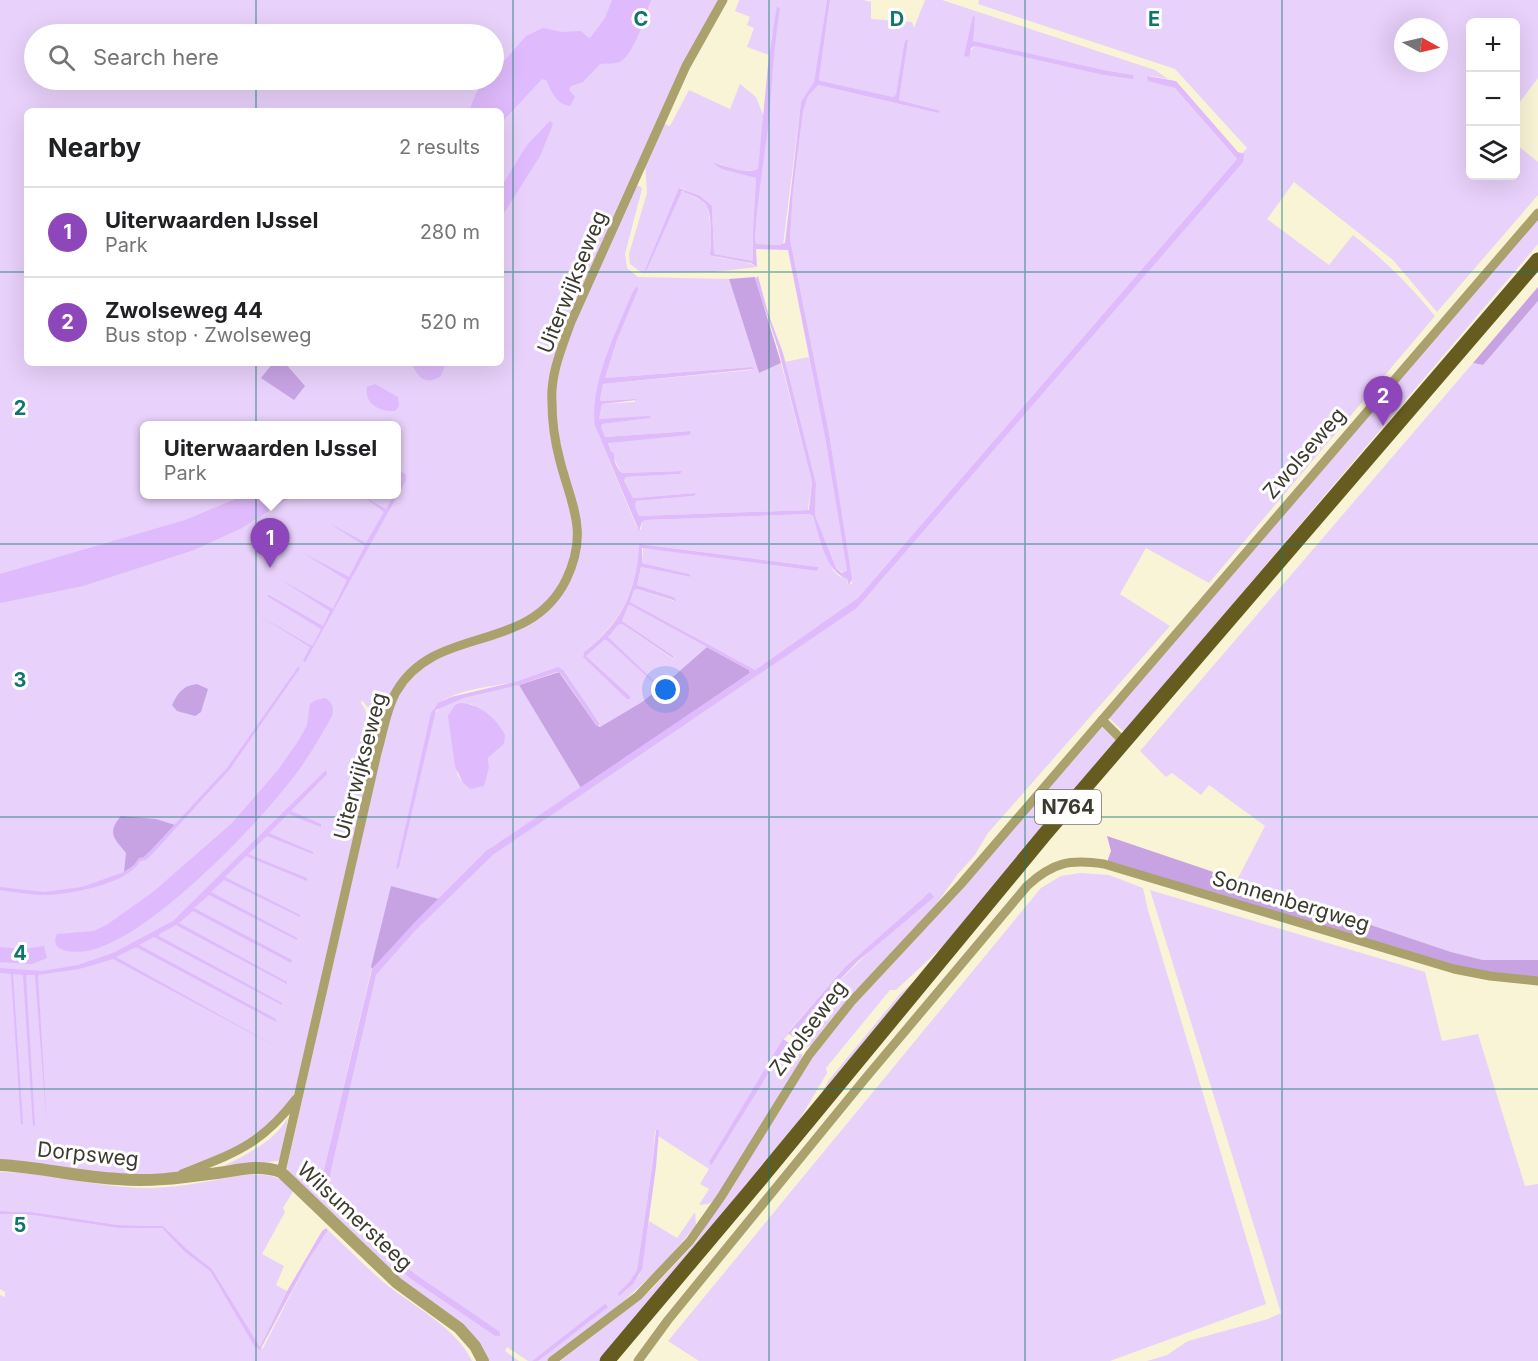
<!DOCTYPE html>
<meta charset="utf-8">
<style>
body{margin:0;font-family:Inter,sans-serif;background:#f2f2f2;color:#202124}
.controls{position:absolute;right:18px;top:18px;display:grid;overflow:hidden;border-radius:9px;box-shadow:0 6px 24px #0002}
.controls button{width:54px;height:54px;display:grid;place-items:center;padding:0;border:0;border-bottom:2px solid #e0e0e0;background:#fff;color:#202124;font:30px sans-serif}
.compass{position:absolute;left:1394px;top:18px;width:54px;height:54px;border-radius:50%;background:#fff;box-shadow:0 6px 24px #0002;rotate:98deg}
.you{position:absolute;left:666px;top:690px;width:21px;height:21px;margin:-15px;border:4px solid #fff;border-radius:50%;background:#1a73e8;box-shadow:0 0 0 9px #1a73e833}
.badge{display:grid;place-items:center;width:39px;height:39px;border-radius:50%;background:#8e47ba;color:#fff;font-size:20px;font-weight:700}
.pin{position:absolute;translate:-50% -50px;filter:drop-shadow(0 2px 3px #0008)}
.pin::after{content:'';position:absolute;top:32px;width:21px;height:18px;background:inherit;clip-path:polygon(0 0,100% 0,50% 100%)}
.popup{position:absolute;left:140px;top:421px;width:261px;height:78px;box-sizing:border-box;display:grid;place-content:center;border-radius:9px;background:#fff;filter:drop-shadow(0 2px 4px #0005);font-size:20px;white-space:nowrap;color:#757577}
.popup b{font-size:22px;color:#202124}
.popup::after{content:'';position:absolute;left:50%;top:100%;margin-left:-12px;border:12px solid transparent;border-top-color:#fff}
.list{margin:0;padding:0;list-style:none}
h2{display:flex;justify-content:space-between;align-items:center;height:78px;margin:0;padding:0 24px;font-size:26px}
h2 small{font-size:20px;font-weight:400;color:#757577}
.list li{display:grid;grid-template-columns:39px 1fr auto;gap:18px;align-items:center;box-sizing:border-box;height:90px;padding:0 24px;border-top:2px solid #e0e0e0}
.list b{display:block;font-size:22px;white-space:nowrap}
.list p{margin:0;font-size:20px;white-space:nowrap;color:#757577}
.list em{font-size:20px;font-style:normal;color:#757577}
.icon{flex:none;width:33px;height:33px;fill:none;stroke:currentColor;stroke-width:2;stroke-linecap:round;stroke-linejoin:round}
.map{position:relative;flex:none;width:1538px;height:1361px;overflow:hidden}
.search{position:absolute;background:#fff;box-shadow:0 6px 24px #0002;left:24px;top:24px;width:480px;height:66px;display:flex;align-items:center;gap:15px;box-sizing:border-box;padding:0 21px;border-radius:33px;color:#757577;font-size:22px}
.panel{position:absolute;background:#fff;box-shadow:0 6px 24px #0002;left:24px;top:108px;width:480px;height:258px;border-radius:9px}
.map>svg:first-child{display:block}
.green{fill:#e8d1fa;fill-rule:evenodd}
.forest{fill:#c8a3e4}
.water{fill:#dfbafc}
.lines{fill:none;stroke-linecap:round;stroke-linejoin:round}
.minor{stroke:#aaa16d;stroke-width:9}
.tertiary{stroke:#aaa16d;stroke-width:12}
.primary{stroke:#675c1f;stroke-width:15}
.grid{fill:none;stroke:#0f766e;stroke-width:1.5;stroke-opacity:0.55}
.labels{text-anchor:middle;dominant-baseline:central;stroke-width:6;stroke-linejoin:round;paint-order:stroke}
.shield{fill:#fff;stroke:#76756d;stroke-width:1.5}
.shield-label{font-size:20px;font-weight:bold;fill:#3c3a2e}
.street-label{font-size:21px;fill:#3c3a2e;stroke:#fff}
.grid-label{font-size:20px;text-anchor:middle;font-weight:bold;fill:#0f766e;stroke:#fff;stroke-width:6;stroke-linejoin:round;paint-order:stroke}
</style>
<div class="map">
<svg width="1538" height="1361" viewBox="0 0 1538 1361">
<rect width="100%" height="100%" fill="#faf4d6"/>
<g class="green">
<path d="M0 0H720L565 338 551 411 575 526 571 561 558 587 537 612 410 671 376 736 369 709 362 700 361 703 365 709 376 754 298 1081C295 1089 293 1100 287 1106 273 1124 254 1138 233 1148 211 1159 186 1174 160 1176 107 1180 54 1162 0 1161ZM34 34H494V80H34ZM27 111H501V363H27ZM144 426H396V494H144Z"/>
<path d="M739 0H827L814 83 801 102 783 245 755 244V240L759 185 768 121 775 43 780 9 772 34 769 55 747 47 754 28 747 25 750 17 735 11Z"/>
<path d="M830 0H863L871 2V19L912 22 914 28 925 0H942L1155 70 1168 79 1150 76 1146 78 1175 88 1237 159 858 598 759 667 755 670 749 667 630 602 634 590 637 589 674 601V597L637 585 641 567 691 577 689 574 642 563 643 548 817 571 819 567 641 544 639 546C636 593 620 623 584 652L583 657 627 698 630 696 585 655 604 640 608 641 609 635 618 625 622 624 673 659 675 658 622 621 628 606 630 605 707 647 666 683 642 702 600 727V723L558 667C545 672 532 677 518 681 495 687 450 689 434 708L397 869 434 715C444 695 498 689 519 685L581 788 493 846 439 899 391 887 320 1186 345 1210 329 1191 331 1171 375 980 376 975 415 931 493 855 857 608 1243 161 1242 153 1247 148 1175 69 978 4 979 0H1538V78L1516 107V22H1470V176H1516V144L1538 162V195L1437 312 1393 260 1294 182 1267 219 1329 265 1353 235C1385 261 1408 283 1435 316L1209 583 1146 548 1120 594 1170 626 988 833 975 855 957 875 934 908 813 1045 806 1047 792 1036 825 995 930 892 845 967 789 1031V1034L783 1040 709 1162 711 1166 788 1042H790L801 1051 803 1059 715 1200 708 1204 699 1205 709 1189 700 1184 709 1169 658 1136 659 1130 655 1131 652 1168 637 1270 630 1281 618 1293 634 1283 640 1274 649 1221 677 1238 695 1212 696 1225C652 1282 604 1319 547 1361H538L608 1305 606 1303 532 1361H528L507 1347 505 1351 519 1361H487L289 1173 287 1167 390 713 401 690 425 665 549 607 579 543 563 465 555 400 557 380 568 339 634 186H640L642 189 625 254 627 268 638 277 729 279 759 373 781 363 812 482 808 510 639 516 635 506 636 501 694 496 697 493 633 498 624 479 626 477 680 474 682 471 622 473 620 471 614 458V453L611 451 608 442 691 434 689 431 605 437 600 426 602 424 651 418 599 419 602 404 635 402V399L602 401 600 400 603 384 752 370V367L605 378 617 340 638 290 619 326 605 362 597 392 595 426 637 528 641 530 642 522 645 520 810 514 813 516 833 570 839 576 847 579 848 585 852 584 829 433 790 239 793 191 803 112 808 96 817 85 938 113 941 111 899 100 908 41H905L904 44 896 94 893 97 820 82 819 79ZM973 15 975 17 972 41 1104 70 1133 75 1134 78 1103 75 975 46 965 56ZM1403 27H1439V63H1403ZM470 704C491 712 500 722 504 744L488 758 489 767 470 789 463 783 457 774ZM356 1221 415 1274 501 1334 495 1336 411 1279Z"/>
<path d="M740 84 756 97 764 117 758 169C746 174 727 167 715 162L735 172 756 178 753 229V261L714 254 712 206 684 189 680 188V192H685L702 201 708 207 711 232 710 255C725 261 744 259 757 267L714 272 642 273 630 264 629 254 647 193 645 162 664 124 670 126 689 90 730 109Z"/>
<path d="M1538 219V244L1124 732 1109 718Z"/>
<path d="M1538 301V960H1483L1451 952 1237 880 1265 826 1209 785 1201 795 1172 773 1166 777 1140 751 1473 363 1483 365Z"/>
<path d="M809 357 825 437 847 571 844 573 836 568 815 515 816 483 785 362Z"/>
<path d="M1102 727 1117 741 953 937 896 990H890L826 1068 827 1073 795 1127 685 1264 599 1361H560L651 1290 695 1243 821 1044 843 1017Z"/>
<path d="M1081 873 1109 875 1143 888 1148 910 1266 1304 1110 1361H699L668 1341 1041 888 1061 876Z"/>
<path d="M1150 890 1425 972 1442 1041 1478 1034 1525 1186 1538 1184V1361H1147L1167 1355 1188 1341 1268 1319 1281 1313Z"/>
<path d="M921 975 819 1097 829 1080 900 994Z"/>
<path d="M288 1117 281 1157 278 1161 224 1166C249 1153 275 1141 288 1117Z"/>
<path d="M0 1172C51 1172 101 1189 152 1188 167 1187 183 1186 198 1183 223 1180 255 1168 280 1179 285 1181 290 1187 294 1190L283 1208 285 1212 262 1254 284 1266 276 1285 287 1291 260 1347 212 1269 187 1249 163 1226 118 1225 32 1212 0 1211Z"/>
<path d="M0 1214 32 1215 118 1228H162L193 1258 208 1268 257 1349 263 1348 309 1259 328 1230C346 1247 364 1265 382 1281 411 1305 456 1327 472 1361H0V1295L5 1297V1292L0 1289Z"/>
</g>
<g class="forest">
<path d="M755 277 781 363 759 373 729 279Z"/>
<path d="M1538 287V301L1483 365 1473 363Z"/>
<path d="M273 363H285L305 386 294 400 261 378Z"/>
<path d="M707 647 749 670 750 673 581 788 519 685 559 672 596 725 600 727 642 702 666 683Z"/>
<path d="M197 684 208 689 201 712 195 716 177 711 172 705C178 692 183 686 197 684Z"/>
<path d="M121 816 156 819 175 825C159 842 143 861 124 872L126 853C115 839 106 833 121 816Z"/>
<path d="M1107 836 1451 952 1483 960H1538V978L1462 968 1107 862 1111 851Z"/>
<path d="M391 886 439 899 372 969 371 967Z"/>
</g>
<g class="water">
<path d="M612 0H651C645 16 635 53 620 62 615 64 606 63 600 64L583 82 571 86 569 90 575 97 570 106C556 104 552 92 546 80L542 79 501 123V111H470L472 103 482 81 483 80H494V69L507 58 526 36 543 28 562 32 581 31 589 38 591 37 605 18Z"/>
<path d="M827 0H830L819 79 820 81 893 97 896 94 904 44 906 39 908 41 899 100 941 111 938 113 818 85 808 96 803 112 793 191 790 239 829 433 852 579 849 586 847 579C825 571 820 537 813 516L810 514 645 520 642 522 639 531 595 426C590 389 611 343 625 310 629 302 632 291 637 286L638 290 617 340 605 378 752 367 754 369 603 384 600 400 602 401 635 399 637 400 602 404 599 419 649 416 651 418 602 424 601 427 605 437 690 431 691 433 689 435 608 443 611 451 614 453C613 459 617 469 622 473L682 471 680 474 626 477 624 480 633 498 697 493 694 496 636 501 635 506 639 516 809 510 812 482 778 348 755 279 758 276 768 313 783 353 816 483 815 515 836 568 842 573 847 571 825 437 788 250 756 249 757 267 751 263 713 256 710 255C711 244 712 215 707 206 703 199 689 194 682 191L646 271 645 270 679 188 700 196 712 206 714 254 753 261V229L756 178 722 169 713 163C726 165 744 175 758 169L769 55 777 6 780 9C774 46 772 83 769 120 764 160 757 199 755 240L756 244 780 245 785 243 801 102 814 82Z"/>
<path d="M973 15 975 17 973 41 1104 70 1133 75 1134 79 1103 75 975 46 971 48 969 57 964 56Z"/>
<path d="M1147 76 1176 81 1238 152 1244 154 1243 162 857 608 493 855 415 931 376 975 375 980 331 1171 329 1191 345 1210 343 1214H340L322 1196 320 1186 372 969 414 923 486 851 750 673 749 670 630 605 628 606 622 621 673 656 674 659 622 624 618 625 608 637 654 681 653 682 608 641 604 640 586 656 630 696V699H627L583 657 584 652C621 624 636 592 639 546L640 544 819 567 817 571 642 548V563L689 574 691 577 641 567 637 585 674 597 676 601 637 589 634 590 630 602 755 670 858 598 1237 159 1175 88 1148 81Z"/>
<path d="M550 121 553 124 540 156 501 218V187L527 145Z"/>
<path d="M412 363H446L441 376C426 386 417 378 412 363Z"/>
<path d="M375 384 398 397 399 406 395 411C380 412 364 404 367 387Z"/>
<path d="M396 468 406 475V480L305 662 303 661 310 647 260 616 310 645H313L321 629 267 596 269 595 323 626 330 611 281 580 333 609 347 580 303 553 349 577 365 546 329 523 366 543 384 512 363 496 386 509 394 495 396 494V490L402 478 396 472Z"/>
<path d="M245 495H294L242 528 194 550 83 586 0 603V574L185 520Z"/>
<path d="M298 667 300 668 230 769 155 851 146 860 140 861C128 884 71 894 46 895 31 895 15 892 0 890V887L44 892 82 887 127 871 133 866 139 858 144 857 152 849 227 768Z"/>
<path d="M558 667 563 670 600 724 599 726 596 725 561 674 557 672 519 685 463 698 436 710 399 867 396 869 431 713 438 703 451 697 518 681Z"/>
<path d="M325 698C333 703 334 708 332 716 322 734 312 751 301 767 264 819 149 940 87 951 75 953 48 953 57 934L94 931 108 924 153 892 232 823 278 770 299 740 307 725 310 704 316 700Z"/>
<path d="M461 703C482 705 495 717 505 735L504 744 488 758 489 767 484 786 470 789 463 783 455 766 448 716 455 705Z"/>
<path d="M326 770 327 774 291 811 321 824V827L288 814 269 833 313 852V854L267 836 248 854 307 878V881L246 856 225 877 300 915V917L224 880 211 892 297 938V940L209 895 194 908 292 960 291 963 193 911 179 923 287 982V984L176 925 159 934V936L282 1003V1005L154 937 139 945 276 1019V1022L136 947 116 957 275 1046 113 959 79 969 38 975 47 1128 35 975H26L35 1125 33 1126 23 975 13 974 23 1124 21 1125 11 974 0 973V968L43 971 78 965 113 953 173 921Z"/>
<path d="M930 892 934 897 858 961 825 995 792 1036 788 1033 845 967Z"/>
<path d="M44 946 47 958 32 964 0 962V947L24 949Z"/>
<path d="M783 1039 788 1042 711 1166 709 1162Z"/>
<path d="M656 1130H659L656 1167 642 1269 634 1283 619 1296 618 1293 630 1281 637 1270 652 1168Z"/>
<path d="M0 1211 32 1212 118 1225 163 1226 187 1249 212 1269 260 1347 287 1291 322 1231 326 1228 328 1230 309 1259 260 1350 255 1347 210 1271 185 1252 162 1228H118L32 1215 0 1214Z"/>
<path d="M353 1221 415 1274 500 1332V1336H495L411 1279 352 1225Z"/>
<path d="M606 1303 608 1307 538 1361H532Z"/>
</g>
<g class="lines">
<g class="minor">
<path d="M1102 720 1125 743"/>
<path d="M281 1172 377 753C383 733 386 710 396 692 436 623 528 656 566 580 589 532 572 507 560 461 555 442 552 421 552 402 550 375 562 347 571 322L686 66 723 0"/>
<path d="M182 1174C234 1153 260 1146 296 1099"/>
<path d="M552 1361 638 1296 690 1241 721 1197 809 1055 851 1002 961 884 1538 213"/>
<path d="M638 1361 668 1320 864 1080 1027 886C1053 862 1070 859 1104 864L1454 969 1490 976 1538 981"/>
</g>
<path class="tertiary" d="M0 1165C40 1167 78 1177 118 1179 148 1182 179 1178 209 1174 234 1172 256 1163 281 1172L397 1283 459 1328 475 1346 483 1361"/>
<path class="primary" d="M607 1361 752 1189 1045 834 1538 260"/>
</g>
<path class="grid" d="M256 0V34M513 0V1361M769 0V1361M1025 0V1361M1282 0V1361M256 80V111M0 272H27M501 272H1538M256 363V1361M0 544H1538M0 817H1538M0 1089H1538"/>
<g class="labels">
<rect class="shield" x="1035" y="790" width="66" height="34" rx="4.5"/>
<g class="shield-label">
<text x="1068" y="807">N764</text>
</g>
<g class="street-label">
<text transform="translate(572 282) rotate(-68)">Uiterwijkseweg</text>
<text transform="translate(1304 453) rotate(-49)">Zwolseweg</text>
<text transform="translate(360 766) rotate(-75)">Uiterwijkseweg</text>
<text transform="translate(1291 901) rotate(17)">Sonnenbergweg</text>
<text transform="translate(808 1028) rotate(-53)">Zwolseweg</text>
<text transform="translate(88 1154) rotate(6)">Dorpsweg</text>
<text transform="translate(355 1216) rotate(43)">Wilsumersteeg</text>
</g>
</g>
<g class="grid-label">
<text x="641" y="26">C</text>
<text x="897" y="26">D</text>
<text x="1154" y="26">E</text>
<text x="20" y="415">2</text>
<text x="20" y="687">3</text>
<text x="20" y="960">4</text>
<text x="20" y="1232">5</text>
</g>
</svg>
<div class="controls">
<button>+</button>
<button>−</button>
<button><svg class="icon" aria-label="layers" viewBox="0 0 24 24"><path d="M12 4l9 5-9 5-9-5zM3 14l9 5 9-5"/></svg></button>
</div>
<svg class="compass" viewBox="-18 -18 36 36"><path d="M0-13l5 13h-10z" fill="#e53935"/><path d="M0 13l5-13h-10z" fill="#757577"/></svg>
<div class="you"></div>
<div class="pin badge" style="left:270px;top:568px">1</div>
<div class="popup"><b>Uiterwaarden IJssel</b>Park</div>
<div class="pin badge" style="left:1383px;top:426px">2</div>
<div class="search"><svg class="icon" aria-label="search" viewBox="0 0 24 24"><circle cx="10" cy="10" r="6"/><path d="M15 15l6 6"/></svg>Search here</div>
<section class="panel">
<h2>Nearby<small>2 results</small></h2>
<ul class="list">
<li><span class="badge">1</span><div><b>Uiterwaarden IJssel</b><p>Park</p></div><em>280 m</em></li>
<li><span class="badge">2</span><div><b>Zwolseweg 44</b><p>Bus stop · Zwolseweg</p></div><em>520 m</em></li>
</ul>
</section>
</div>
